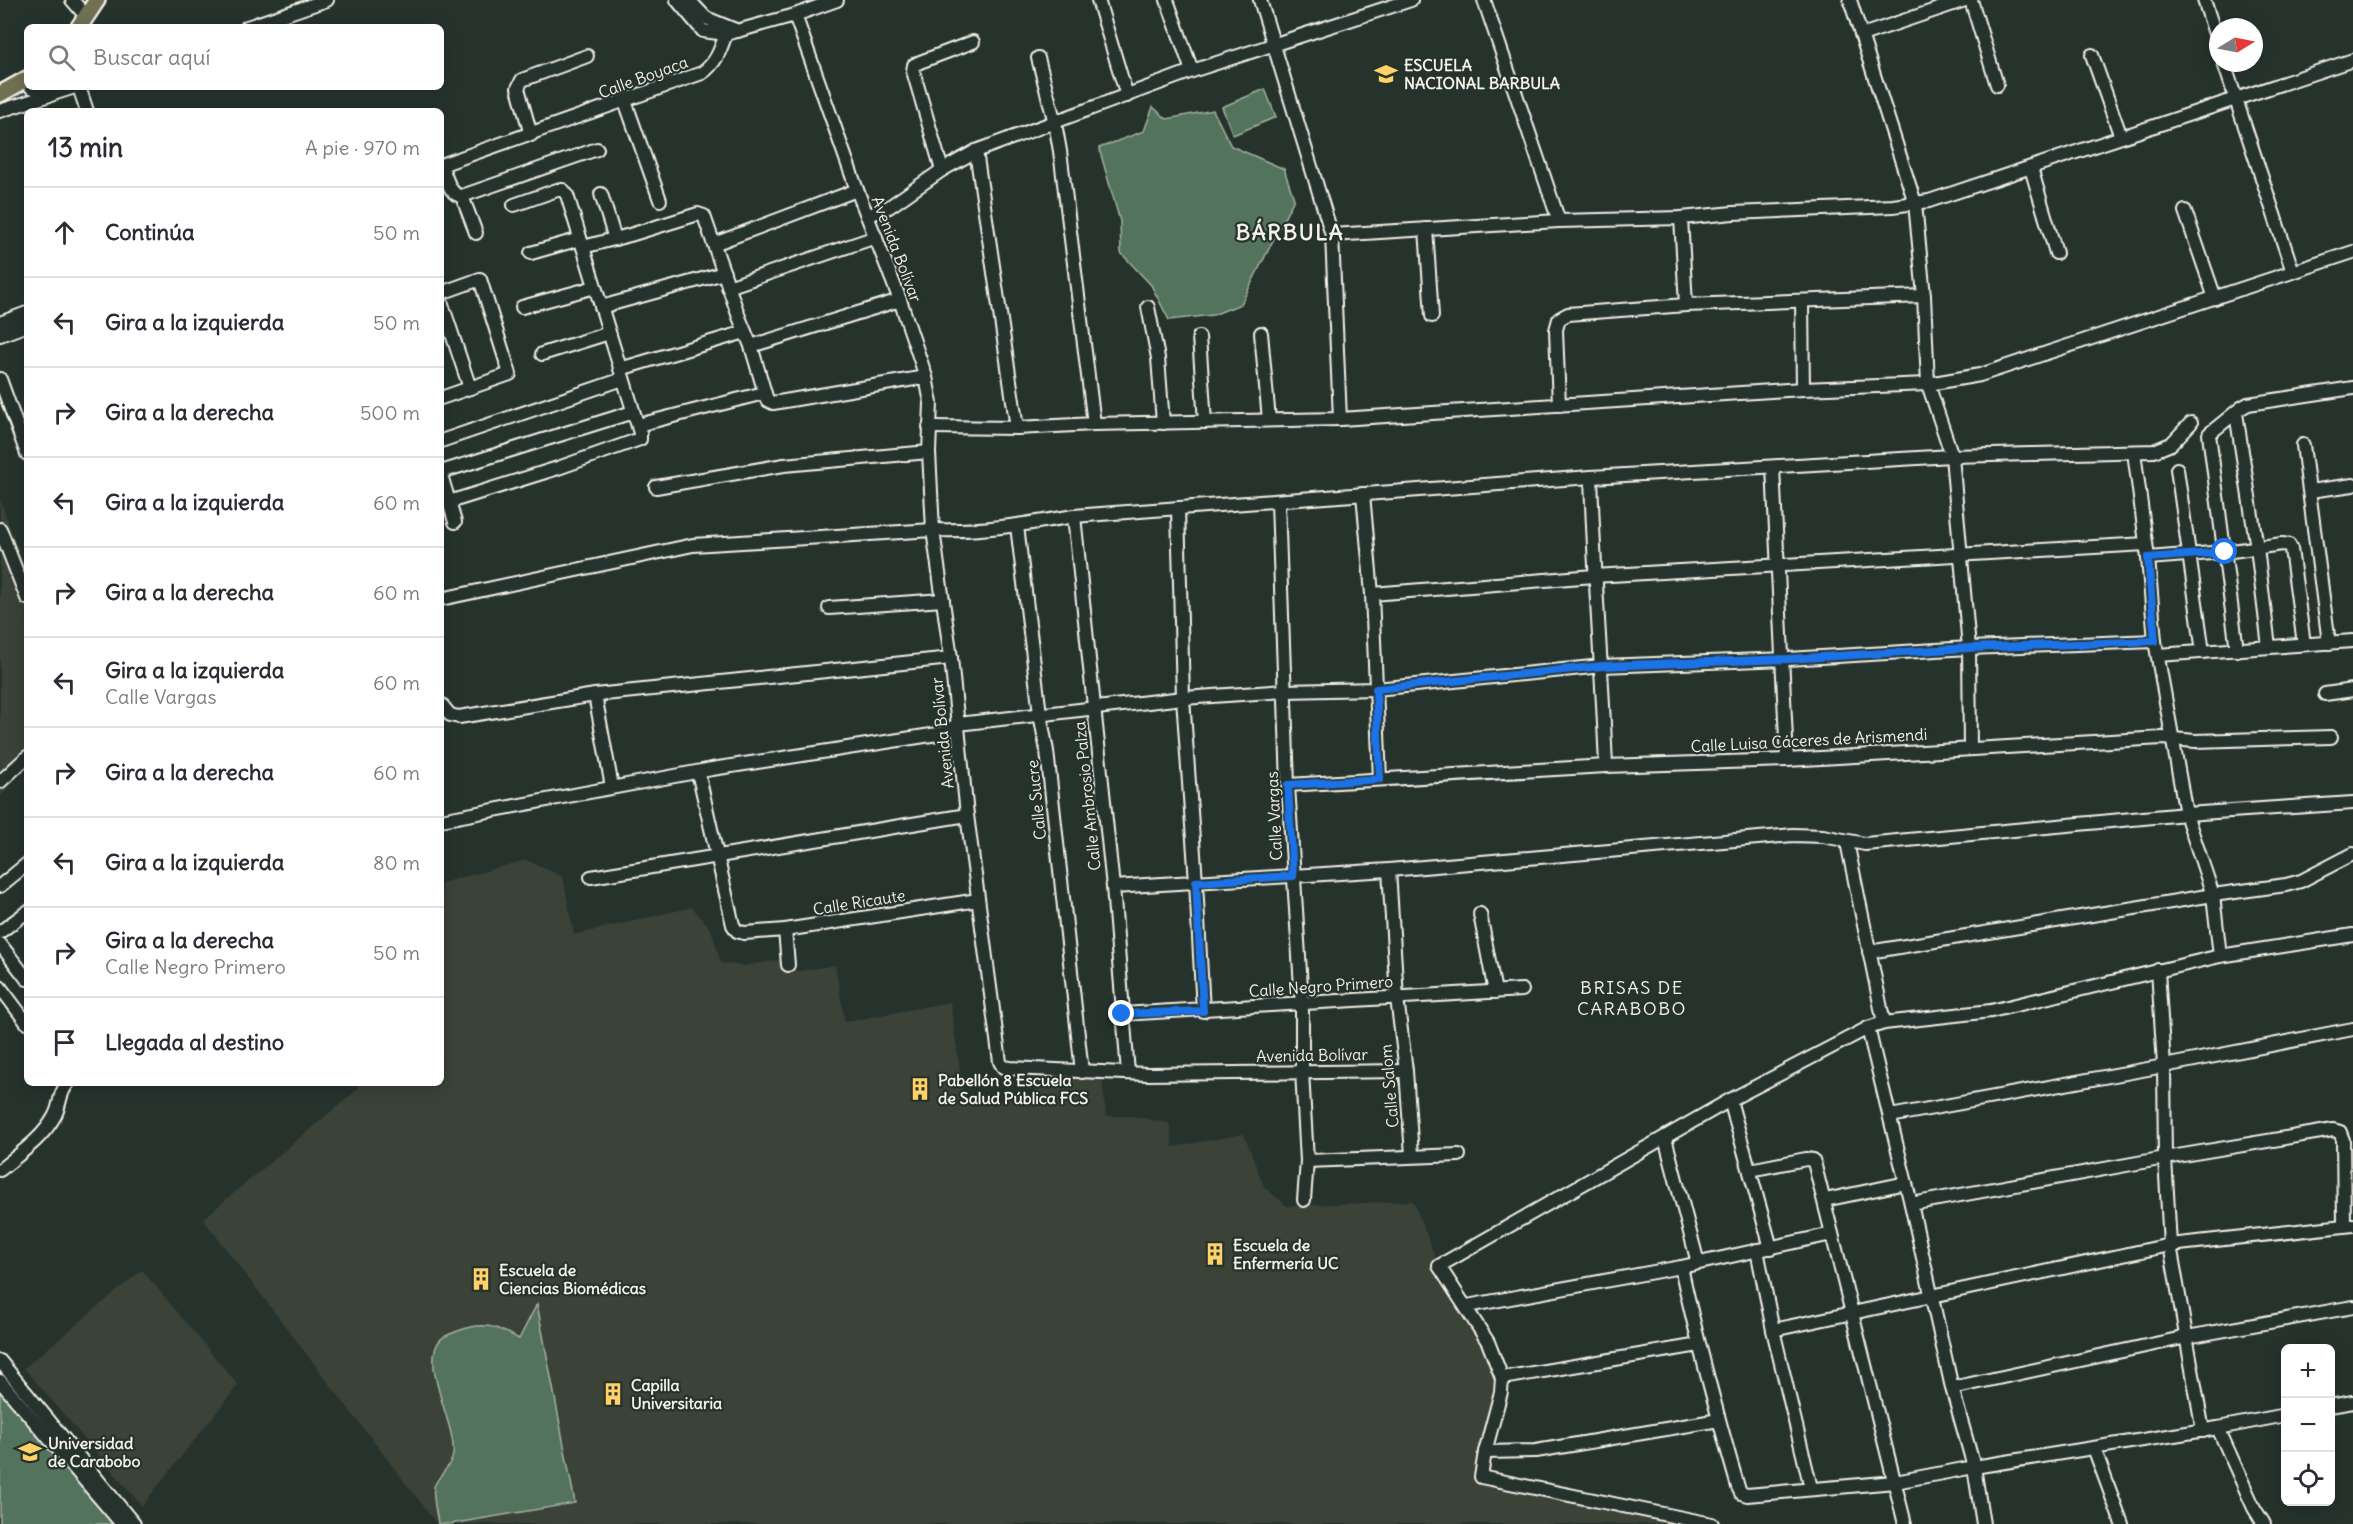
<!DOCTYPE html>
<html lang="es">
<meta charset="utf-8">
<style>
body{margin:0;font-family:Delius,sans-serif;background:#f2f2f3;color:#2b2b33}
.controls{position:absolute;right:18px;bottom:18px;display:grid;overflow:hidden;border-radius:9px;box-shadow:0 3px 15px #0003}
.controls button{width:54px;height:54px;display:grid;place-items:center;padding:0;border:0;border-bottom:2px solid #e1e1e2;background:#fff;color:#2b2b33;font:30px sans-serif}
.compass{position:absolute;left:2209px;top:18px;width:54px;height:54px;border-radius:50%;background:#fff;box-shadow:0 3px 15px #0003;rotate:80deg}
.stop{position:absolute;width:18px;height:18px;margin:-14px;border:4px solid #1a73e8;border-radius:50%;background:#fff}
.stop.end{background:#1a73e8;border-color:#fff;box-shadow:0 2px 6px #0008}
.list{margin:0;padding:0;list-style:none}
h2{display:flex;justify-content:space-between;align-items:center;height:78px;margin:0;padding:0 24px;font-size:26px}
h2 small{font-size:20px;font-weight:400;color:#7c7c81}
.list li{display:grid;grid-template-columns:39px 1fr auto;gap:18px;align-items:center;box-sizing:border-box;height:90px;padding:0 24px;border-top:2px solid #e1e1e2}
.list b{display:block;font-size:22px;white-space:nowrap}
.list p{margin:0;font-size:20px;white-space:nowrap;color:#7c7c81}
.list em{font-size:20px;font-style:normal;color:#7c7c81}
.icon{flex:none;width:33px;height:33px;fill:none;stroke:currentColor;stroke-width:2;stroke-linecap:round;stroke-linejoin:round}
.map{position:relative;flex:none;width:2353px;height:1524px;overflow:hidden}
.search{position:absolute;background:#fff;box-shadow:0 3px 15px #0003;left:24px;top:24px;width:420px;height:66px;display:flex;align-items:center;gap:15px;box-sizing:border-box;padding:0 21px;border-radius:9px;color:#7c7c81;font-size:22px}
.panel{position:absolute;background:#fff;box-shadow:0 3px 15px #0003;left:24px;top:108px;width:420px;height:978px;border-radius:9px}
.map>svg:first-child{display:block}
.built{fill:#3b4239}
.green{fill:#53735c;stroke:#a4b2a2;stroke-width:1.5}
.lines{fill:none;stroke-linecap:round;stroke-linejoin:round}
.minor-casing{stroke:#f4f1e8;stroke-width:16}
.major-casing{stroke:#f4f1e8;stroke-width:20}
.minor{stroke:#26332d;stroke-width:12}
.major{stroke:#706f52;stroke-width:15}
.route{stroke:#1a73e8;stroke-width:8}
.labels{text-anchor:middle;dominant-baseline:central;stroke-width:4.5;stroke-linejoin:round;paint-order:stroke}
.poi-label{font-size:16px;font-weight:bold;fill:#f4f1e8;stroke:#26332d;text-anchor:start}
.street-label{font-size:16px;fill:#f4f1e8;stroke:#26332d}
.neighbourhood-label{font-size:18px;letter-spacing:1.5px;fill:#f4f1e8;stroke:#26332d}
.district-label{font-size:22px;font-weight:bold;letter-spacing:1.5px;fill:#f4f1e8;stroke:#26332d}
</style>
<div class="map">
<svg width="2353" height="1524" viewBox="0 0 2353 1524">
<rect width="100%" height="100%" fill="#26332d"/>
<filter id="ink" filterUnits="userSpaceOnUse"><feTurbulence type="fractalNoise" baseFrequency=".0167" numOctaves="2"/><feDisplacementMap in="SourceGraphic" scale="12" xChannelSelector="R" yChannelSelector="G"/><feConvolveMatrix kernelMatrix="1 2 1 2 8 2 1 2 1" color-interpolation-filters="sRGB"/></filter>
<g filter="url(#ink)">
<g class="built">
<path d="M0 500 27 574V760L0 798Z"/>
<path d="M526 860 563 877 574 935 692 907 711 929 721 963 743 966 786 959 787 973 835 965 845 1022 950 1002 965 1104 1036 1096 1035 1077H1102L1106 1116H1131L1169 1123 1173 1147 1244 1134 1264 1187 1287 1206 1413 1201 1439 1266 1467 1306 1497 1378 1477 1478 1712 1524H437L203 1219 359 1088 355 1083H441V883Z"/>
<path d="M142 1270 238 1385 142 1506 24 1368Z"/>
</g>
<g class="green">
<path d="M1265 89 1276 117 1233 135 1222 107Z"/>
<path d="M1153 107 1167 119 1213 110 1231 146 1284 169 1294 199 1241 304 1213 315 1169 320 1151 285 1121 253 1120 221 1099 148 1144 131Z"/>
<path d="M537 1304 575 1503 450 1524H438C437 1515 432 1495 434 1487 437 1477 451 1467 453 1455 457 1425 418 1363 441 1339 445 1335 453 1333 458 1331 484 1321 496 1326 519 1339Z"/>
<path d="M0 1388 114 1524H0Z"/>
</g>
<g class="lines">
<g class="minor-casing">
<g id="minor">
<path d="M72 0 86 16"/>
<path d="M677 0 703 31 726 34"/>
<path d="M689 0 706 18 738 31"/>
<path d="M1098 0 1127 96"/>
<path d="M1167 0 1192 71"/>
<path d="M1260 0 1332 235 1340 419"/>
<path d="M1484 0 1559 221"/>
<path d="M1850 0 1915 203 1924 296 1928 384 1952 456 1969 648 1970 748"/>
<path d="M1971 0 1997 85"/>
<path d="M2204 0 2218 43"/>
<path d="M795 15 857 190 900 300 926 377 931 403 929 452 933 530 951 658 967 815 1000 1062 1003 1067 1010 1068 1147 1074 1406 1071"/>
<path d="M247 27 327 0"/>
<path d="M1862 35 1965 0"/>
<path d="M2092 55 2121 137"/>
<path d="M1038 58 1055 123 1060 151 1094 424"/>
<path d="M2224 63 2293 272"/>
<path d="M31 87 51 95"/>
<path d="M79 87 87 111"/>
<path d="M625 101 660 200"/>
<path d="M0 111 75 87"/>
<path d="M531 135 518 88 522 80 587 56"/>
<path d="M976 151 1017 428"/>
<path d="M441 165 702 73C716 63 720 51 726 34L795 15 837 0"/>
<path d="M441 165C446 175 449 196 462 196L597 149"/>
<path d="M2031 168 2056 253"/>
<path d="M942 170 913 71 914 65 920 62 973 42"/>
<path d="M601 194 615 239"/>
<path d="M462 196 476 233"/>
<path d="M2185 211 2215 298"/>
<path d="M867 216 889 207 942 170 976 151 1192 71 1411 0"/>
<path d="M1681 218 1686 305"/>
<path d="M1426 229 1432 316"/>
<path d="M1332 235 1559 221 1681 218 1733 213 1893 206 1929 201 2353 60"/>
<path d="M714 244 857 190"/>
<path d="M583 247 630 235 698 214 704 216 739 317 751 346 767 400 773 403 926 377"/>
<path d="M531 253 580 239"/>
<path d="M728 287 876 237"/>
<path d="M441 293 480 279 510 374 441 398"/>
<path d="M441 301 470 388"/>
<path d="M1802 301 1803 389"/>
<path d="M522 307 595 287"/>
<path d="M601 307 724 273"/>
<path d="M1148 307 1158 358 1163 423"/>
<path d="M0 323 27 313"/>
<path d="M1261 333 1269 420"/>
<path d="M0 335 27 325"/>
<path d="M1199 337 1205 422"/>
<path d="M751 346 900 300"/>
<path d="M542 354 609 333"/>
<path d="M620 369 745 332"/>
<path d="M0 379 27 454"/>
<path d="M1559 405 1556 330 1559 319 1568 314 1686 305 1924 296"/>
<path d="M2236 413 2257 548 2269 647"/>
<path d="M638 425 764 393"/>
<path d="M929 427 1017 428 1094 424 1340 419 1803 389 1928 384 1980 375 2353 252"/>
<path d="M441 441 623 379"/>
<path d="M2303 445 2329 643"/>
<path d="M2134 452 2148 558 2155 641 2186 814 2213 895 2220 956"/>
<path d="M1773 467 1787 760"/>
<path d="M2177 469 2203 652"/>
<path d="M441 472 633 412"/>
<path d="M441 475 455 522"/>
<path d="M1591 477C1594 573 1602 669 1606 766"/>
<path d="M656 487 784 465 929 452"/>
<path d="M2310 491 2353 485"/>
<path d="M1363 494 1372 594 1380 779"/>
<path d="M449 502 558 468 640 439V433L567 195 563 190H557L514 205"/>
<path d="M1278 502 1288 785 1302 1003V1071L1307 1161 1304 1200"/>
<path d="M1178 508 1183 698 1196 882 1203 1011"/>
<path d="M1074 516 1113 887 1128 1073"/>
<path d="M1017 526 1040 714 1047 751 1082 1072"/>
<path d="M0 529 27 598"/>
<path d="M2148 558 2225 552 2282 544 2289 545 2291 549 2304 644"/>
<path d="M1372 594 1594 576 2146 544"/>
<path d="M441 599 693 545 933 530C980 532 1027 524 1074 516L1591 477 1952 456 2154 451 2171 444 2191 423"/>
<path d="M829 608 943 600"/>
<path d="M2237 650 2209 434 2241 408 2248 404 2353 388"/>
<path d="M2158 655 2353 641"/>
<path d="M2325 694 2353 690"/>
<path d="M595 695 612 787"/>
<path d="M441 704 450 715 459 717 595 695 951 658"/>
<path d="M698 772 733 925 737 931 744 933 785 930 978 900"/>
<path d="M0 782 27 757"/>
<path d="M1288 785 1606 766 1787 760 2162 738 2195 741 2331 737"/>
<path d="M441 820 712 769 944 733 958 724 1183 698 1285 691 1376 689 1602 666 1788 659 1969 648 2155 641"/>
<path d="M1847 842 1884 1023"/>
<path d="M1389 870 1397 998 1406 1071 1412 1155"/>
<path d="M591 877 967 815"/>
<path d="M0 886 27 864"/>
<path d="M1113 887 1389 870 1793 835 1823 836 1865 844 2186 814 2353 803"/>
<path d="M1480 914 1495 992"/>
<path d="M785 930 788 965"/>
<path d="M0 932 27 912"/>
<path d="M0 944 27 979"/>
<path d="M1869 952 2213 895 2286 885 2301 881 2353 854"/>
<path d="M2158 970 2164 1066 2165 1158 2170 1245 2203 1431"/>
<path d="M0 987 27 1023"/>
<path d="M1122 1014 1522 990"/>
<path d="M1868 1028 1884 1023 1991 1011 2220 956 2353 935"/>
<path d="M1730 1100 1771 1248"/>
<path d="M1890 1116 2164 1066 2353 1029"/>
<path d="M1665 1138 1698 1263"/>
<path d="M1307 1161 1459 1155"/>
<path d="M0 1170C19 1154 42 1139 54 1117 61 1106 58 1094 68 1083"/>
<path d="M1750 1170 1806 1159 1813 1160 1815 1166 1905 1524"/>
<path d="M1825 1200 1906 1183"/>
<path d="M1911 1204 2165 1158 2333 1130 2340 1132 2343 1140 2344 1224"/>
<path d="M1757 1250 1773 1330 1811 1488"/>
<path d="M1681 1267C1697 1341 1717 1414 1738 1487L1741 1493 1747 1495 1895 1482 1974 1467 2218 1428 2286 1415"/>
<path d="M1467 1306 1681 1267 1832 1234"/>
<path d="M1773 1330 2170 1245 2353 1225"/>
<path d="M0 1361 134 1524"/>
<path d="M1502 1378 1699 1345"/>
<path d="M0 1381 122 1524"/>
<path d="M1952 1388 2187 1337 2353 1307"/>
<path d="M2330 1406 2353 1402"/>
<path d="M2218 1428 2254 1508 2264 1524"/>
<path d="M2094 1448 2122 1524"/>
<path d="M1485 1452 1536 1451 1719 1420"/>
<path d="M1712 1524 1481 1477 1485 1452 1501 1392 1502 1378 1488 1342 1439 1266 1730 1100 1868 1028 1911 1204 1952 1388 1974 1467 1983 1524"/>
</g>
</g>
<g class="major-casing">
<g id="major">
<path d="M79 27 97 0"/>
<path d="M0 94 27 79"/>
</g>
</g>
<use href="#minor" class="minor"/>
<use href="#major" class="major"/>
</g>
</g>
<g class="lines" filter="url(#ink)">
<path class="route" d="M1122 1014 1203 1011 1196 882 1293 876 1288 785 1380 779 1376 689 1602 666 1788 659 1969 648 2155 641 2148 558 2225 552"/>
</g>
<defs>
<g id="school-bare" transform="scale(1.8)"><path d="M0-5L7-2L0 1L-7-2ZM-4 1L0 2.5L4 1V4Q0 6-4 4Z" fill="#ffd166" stroke="#26332d" stroke-width="2.5" paint-order="stroke"/></g>
<g id="building-bare" transform="scale(1.8)"><path d="M-4-6H4V6H1V3H-1V6H-4ZM-2.5-4.3h1.7v1.8h-1.7ZM.8-4.3h1.7v1.8H.8ZM-2.5-1h1.7V.8h-1.7ZM.8-1h1.7V.8H.8Z" fill="#ffd166" stroke="#26332d" stroke-width="2.5" paint-order="stroke"/></g>
<g id="university-bare" transform="scale(1.8)"><path d="M0-5L7-2L0 1L-7-2ZM-4 1L0 2.5L4 1V4Q0 6-4 4Z" fill="#ffd166" stroke="#26332d" stroke-width="2.5" paint-order="stroke"/></g>
</defs>
<g fill-rule="evenodd">
<use href="#school-bare" x="1386" y="74"/>
<use href="#building-bare" x="920" y="1089"/>
<use href="#building-bare" x="1215" y="1254"/>
<use href="#building-bare" x="481" y="1279"/>
<use href="#building-bare" x="613" y="1394"/>
<use href="#university-bare" x="30" y="1452"/>
</g>
<g class="labels">
<g class="poi-label">
<text x="1404" y="65">ESCUELA<tspan x="1404" dy="18">NACIONAL BARBULA</tspan></text>
<text x="938" y="1080">Pabellón 8 Escuela<tspan x="938" dy="18">de Salud Pública FCS</tspan></text>
<text x="1233" y="1245">Escuela de<tspan x="1233" dy="18">Enfermería UC</tspan></text>
<text x="499" y="1270">Escuela de<tspan x="499" dy="18">Ciencias Biomédicas</tspan></text>
<text x="631" y="1385">Capilla<tspan x="631" dy="18">Universitaria</tspan></text>
<text x="48" y="1443">Universidad<tspan x="48" dy="18">de Carabobo</tspan></text>
</g>
<g class="street-label">
<text transform="translate(643 77) rotate(-20)">Calle Boyaca</text>
<text transform="translate(897 249) rotate(69)">Avenida Bolívar</text>
<text transform="translate(942 733) rotate(-96)">Avenida Bolívar</text>
<text transform="translate(1809 740) rotate(-3)">Calle Luisa Cáceres de Arismendi</text>
<text transform="translate(1087 796) rotate(-96)">Calle Ambrosio Palza</text>
<text transform="translate(1036 800) rotate(-96)">Calle Sucre</text>
<text transform="translate(1274 816) rotate(-93)">Calle Vargas</text>
<text transform="translate(859 902) rotate(-9)">Calle Ricaute</text>
<text transform="translate(1321 986) rotate(-4)">Calle Negro Primero</text>
<text transform="translate(1312 1055) rotate(-1)">Avenida Bolívar</text>
<text transform="translate(1389 1086) rotate(-95)">Calle Salom</text>
</g>
<g class="neighbourhood-label">
<text x="1632" y="987">BRISAS DE<tspan x="1632" dy="21">CARABOBO</tspan></text>
</g>
<g class="district-label">
<text x="1290" y="232">BÁRBULA</text>
</g>
</g>
</svg>
<div class="controls">
<button>+</button>
<button>−</button>
<button><svg class="icon" aria-label="locate" viewBox="0 0 24 24"><circle cx="12" cy="12" r="6"/><path d="M12 2v4M12 18v4M2 12h4M18 12h4"/></svg></button>
</div>
<svg class="compass" viewBox="-18 -18 36 36"><path d="M0-13l5 13h-10z" fill="#e53935"/><path d="M0 13l5-13h-10z" fill="#7c7c81"/></svg>
<div class="stop" style="left:2225px;top:552px"></div>
<div class="stop end" style="left:1122px;top:1014px"></div>
<div class="search"><svg class="icon" aria-label="search" viewBox="0 0 24 24"><circle cx="10" cy="10" r="6"/><path d="M15 15l6 6"/></svg>Buscar aquí</div>
<section class="panel">
<h2>13 min<small>A pie · 970 m</small></h2>
<ul class="list">
<li><svg class="icon" aria-label="ahead" viewBox="0 0 24 24"><path d="M12 20V5M6 11l6-6 6 6"/></svg><div><b>Continúa</b></div><em>50 m</em></li>
<li><svg class="icon" aria-label="left" viewBox="0 0 24 24"><path d="M17 20v-9H6M10 6l-5 5 5 5"/></svg><div><b>Gira a la izquierda</b></div><em>50 m</em></li>
<li><svg class="icon" aria-label="right" viewBox="0 0 24 24"><path d="M7 20v-9h11M14 6l5 5-5 5"/></svg><div><b>Gira a la derecha</b></div><em>500 m</em></li>
<li><svg class="icon" aria-label="left" viewBox="0 0 24 24"><path d="M17 20v-9H6M10 6l-5 5 5 5"/></svg><div><b>Gira a la izquierda</b></div><em>60 m</em></li>
<li><svg class="icon" aria-label="right" viewBox="0 0 24 24"><path d="M7 20v-9h11M14 6l5 5-5 5"/></svg><div><b>Gira a la derecha</b></div><em>60 m</em></li>
<li><svg class="icon" aria-label="left" viewBox="0 0 24 24"><path d="M17 20v-9H6M10 6l-5 5 5 5"/></svg><div><b>Gira a la izquierda</b><p>Calle Vargas</p></div><em>60 m</em></li>
<li><svg class="icon" aria-label="right" viewBox="0 0 24 24"><path d="M7 20v-9h11M14 6l5 5-5 5"/></svg><div><b>Gira a la derecha</b></div><em>60 m</em></li>
<li><svg class="icon" aria-label="left" viewBox="0 0 24 24"><path d="M17 20v-9H6M10 6l-5 5 5 5"/></svg><div><b>Gira a la izquierda</b></div><em>80 m</em></li>
<li><svg class="icon" aria-label="right" viewBox="0 0 24 24"><path d="M7 20v-9h11M14 6l5 5-5 5"/></svg><div><b>Gira a la derecha</b><p>Calle Negro Primero</p></div><em>50 m</em></li>
<li><svg class="icon" aria-label="arrive" viewBox="0 0 24 24"><path d="M6 21V4h12l-3 4 3 4H6"/></svg><div><b>Llegada al destino</b></div></li>
</ul>
</section>
</div>
